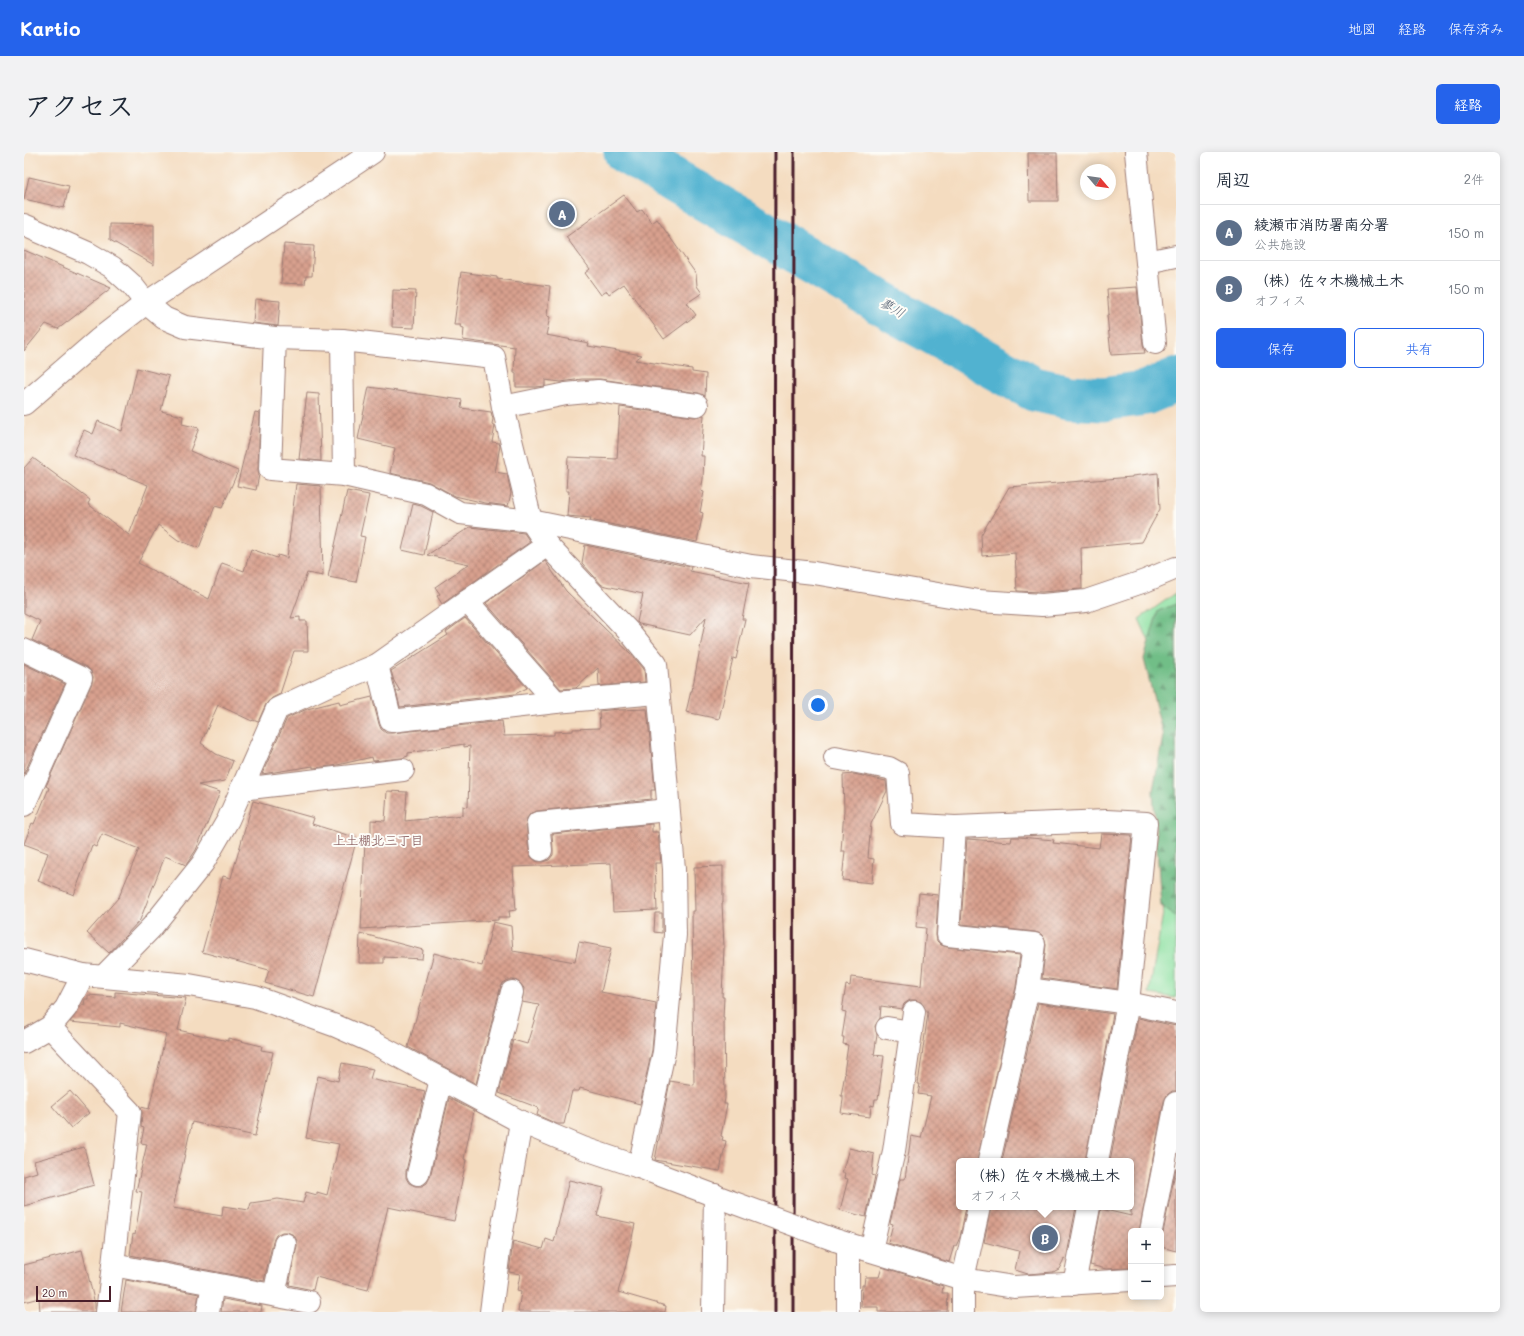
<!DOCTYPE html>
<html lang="ja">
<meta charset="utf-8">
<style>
body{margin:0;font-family:Mali,"Klee One",sans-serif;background:#f2f2f3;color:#1f2937}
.controls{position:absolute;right:12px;bottom:12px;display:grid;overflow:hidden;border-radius:6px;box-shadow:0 2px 10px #0003}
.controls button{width:36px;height:36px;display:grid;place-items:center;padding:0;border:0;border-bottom:1px solid #e0e1e3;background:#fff;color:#1f2937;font:20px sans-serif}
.compass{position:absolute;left:1056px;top:12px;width:36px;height:36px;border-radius:50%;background:#fff;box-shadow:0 2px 10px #0003;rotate:119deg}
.scale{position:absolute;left:12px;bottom:10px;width:75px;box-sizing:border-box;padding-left:4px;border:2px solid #4a1f2b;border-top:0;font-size:11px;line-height:14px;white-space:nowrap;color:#4a1f2b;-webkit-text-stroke:3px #fdfcf7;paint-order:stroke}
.you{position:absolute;left:794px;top:553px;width:14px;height:14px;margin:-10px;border:3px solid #fff;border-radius:50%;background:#1a73e8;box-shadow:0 0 0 6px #1a73e833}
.badge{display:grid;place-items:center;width:26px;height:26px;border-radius:50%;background:#2563eb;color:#fff;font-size:13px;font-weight:700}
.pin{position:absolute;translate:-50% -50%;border:2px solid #fff;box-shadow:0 1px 4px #0006}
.popup{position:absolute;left:932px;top:1006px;width:178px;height:52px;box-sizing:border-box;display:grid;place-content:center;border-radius:6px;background:#fff;filter:drop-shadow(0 1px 3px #0005);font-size:13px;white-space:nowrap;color:#747a83}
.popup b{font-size:15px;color:#1f2937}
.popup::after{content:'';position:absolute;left:50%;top:100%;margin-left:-8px;border:8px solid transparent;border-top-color:#fff}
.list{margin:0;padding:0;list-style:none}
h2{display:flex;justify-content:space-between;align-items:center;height:52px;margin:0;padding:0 16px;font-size:17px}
h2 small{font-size:13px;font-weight:400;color:#747a83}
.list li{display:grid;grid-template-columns:26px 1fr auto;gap:12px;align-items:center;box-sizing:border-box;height:56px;padding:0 16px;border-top:1px solid #e0e1e3}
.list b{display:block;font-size:15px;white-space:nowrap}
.list p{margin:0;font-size:13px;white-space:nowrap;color:#747a83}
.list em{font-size:13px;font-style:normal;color:#747a83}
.actions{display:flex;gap:8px;padding:12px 16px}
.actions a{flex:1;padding:9px 0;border:1px solid #2563eb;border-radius:6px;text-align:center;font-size:14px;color:#2563eb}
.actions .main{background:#2563eb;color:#fff}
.map{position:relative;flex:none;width:1152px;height:1160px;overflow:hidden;border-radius:6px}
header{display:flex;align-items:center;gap:24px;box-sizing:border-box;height:56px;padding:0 20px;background:#2563eb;color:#fff}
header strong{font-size:19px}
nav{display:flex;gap:22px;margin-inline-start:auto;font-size:14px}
.intro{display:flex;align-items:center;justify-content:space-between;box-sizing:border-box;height:96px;padding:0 24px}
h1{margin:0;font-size:28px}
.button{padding:10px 18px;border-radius:6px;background:#2563eb;color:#fff;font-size:14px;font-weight:700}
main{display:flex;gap:24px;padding:0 24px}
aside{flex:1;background:#fff;border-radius:6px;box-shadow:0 2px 10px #0003}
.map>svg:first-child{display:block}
.grass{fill:#8ce0a1;stroke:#6b8066}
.forest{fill:url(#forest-firs);stroke:#5e6e59}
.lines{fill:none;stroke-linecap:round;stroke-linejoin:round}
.river{stroke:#51b2d0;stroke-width:45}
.building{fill:url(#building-cross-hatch)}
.minor-casing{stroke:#9f7e76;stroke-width:24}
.minor{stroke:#fff;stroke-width:22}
.rail{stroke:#4a1f2b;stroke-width:3}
.minor-bridge-casing{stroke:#9f7e76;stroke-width:24;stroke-linecap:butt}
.minor-bridge{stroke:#fff;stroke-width:22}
.labels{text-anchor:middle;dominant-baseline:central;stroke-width:4;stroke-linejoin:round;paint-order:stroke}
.water-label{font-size:13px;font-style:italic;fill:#4d5a6d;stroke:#fdfcf7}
.neighbourhood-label{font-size:13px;fill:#7c4c4e;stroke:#fdfcf7}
</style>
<header>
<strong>Kartio</strong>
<nav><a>地図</a><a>経路</a><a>保存済み</a></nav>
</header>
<div class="intro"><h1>アクセス</h1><a class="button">経路</a></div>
<main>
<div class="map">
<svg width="1152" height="1160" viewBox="0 0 1152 1160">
<defs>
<pattern id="forest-firs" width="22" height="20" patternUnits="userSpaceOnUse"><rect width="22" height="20" fill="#71be87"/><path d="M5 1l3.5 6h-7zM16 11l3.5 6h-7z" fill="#5f9a6f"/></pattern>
<pattern id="building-cross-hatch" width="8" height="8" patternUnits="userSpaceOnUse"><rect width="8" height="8" fill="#d8a08e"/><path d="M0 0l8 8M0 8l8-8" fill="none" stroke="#b18274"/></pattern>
</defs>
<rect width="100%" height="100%" fill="#fdfcf7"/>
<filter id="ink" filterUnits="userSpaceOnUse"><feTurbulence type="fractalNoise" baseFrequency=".025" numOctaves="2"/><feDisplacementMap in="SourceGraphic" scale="8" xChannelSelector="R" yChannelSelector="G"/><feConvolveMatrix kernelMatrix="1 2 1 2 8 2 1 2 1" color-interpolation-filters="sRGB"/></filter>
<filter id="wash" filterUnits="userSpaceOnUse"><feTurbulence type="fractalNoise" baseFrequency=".012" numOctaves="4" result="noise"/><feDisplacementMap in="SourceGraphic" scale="16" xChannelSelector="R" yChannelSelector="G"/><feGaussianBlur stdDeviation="0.9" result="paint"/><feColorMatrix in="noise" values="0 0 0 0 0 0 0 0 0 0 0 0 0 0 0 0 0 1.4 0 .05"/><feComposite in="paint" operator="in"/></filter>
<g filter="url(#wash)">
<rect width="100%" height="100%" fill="#f4dcc0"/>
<g class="grass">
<path d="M1152 441V676L1140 523 1115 467Z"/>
<path d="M1152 686V846L1125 842Z"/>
</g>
<path class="forest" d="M1152 452V765L1137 754 1129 639 1139 584 1120 507 1134 459Z"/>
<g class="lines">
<path class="river" d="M602 0 880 164 1010 237 1046 245 1079 247 1121 241 1152 228"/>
</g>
<g id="blocks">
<g class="building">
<path d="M1004 1H1033L1034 49H1005Z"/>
<path d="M5 25 45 34 40 56 0 47Z"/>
<path d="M600 43 613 60 618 57 628 71 633 67 672 122 673 134 678 141 663 151 672 163 640 187 600 132 585 142 583 139 577 143 561 121 566 117 542 85Z"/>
<path d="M86 72 130 73V113L86 88Z"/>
<path d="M260 92 290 94 288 124H282L281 132 257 131Z"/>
<path d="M0 98 87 136 34 177 22 172 0 199Z"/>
<path d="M437 120 473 125V127L526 134 523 164 526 165 522 183 565 191 564 194 618 203 611 208 668 217V220L682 222 681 244 675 241 576 227H558L537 230 521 228V234L512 235H492V221H490L491 195 439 188 440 176 436 175 437 173H430Z"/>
<path d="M1113 135 1119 192 1121 201 1087 203 1083 163 1085 162 1083 137Z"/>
<path d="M369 138 392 139 390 176 368 175Z"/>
<path d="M231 147 256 149 254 174 229 171Z"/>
<path d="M113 216 145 224 137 259 159 264 158 272 175 276 166 299 214 319 198 356 191 354 175 396 154 388 134 373 114 411 185 447 198 411 220 419 227 397 253 406 254 403 263 406 272 332 297 334 299 424 283 421 267 466 276 465V469H283L284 499H270L256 542 248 546 242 552 234 570 229 568 228 569 194 553 177 591 192 602 209 609 201 629 174 633 196 640 172 698 162 713 141 704 116 768 85 801 63 781 95 745 115 697 78 682 72 695 68 693 50 743 14 729 24 701 0 692 8 671 10 672 25 636 22 634 68 531 69 525 67 519 63 515 8 488 16 469 0 461V316L9 306 66 348 64 352 105 383 124 333 49 303 60 278 69 282 74 269 98 279Z"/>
<path d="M345 235 438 248 437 256 467 260 469 267 468 272 471 274 468 290 475 291 476 294 471 320 483 322 487 341 484 354 461 351 431 344 405 330 366 321 371 296 334 287Z"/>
<path d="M283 241 295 242 297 309 275 307Z"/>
<path d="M596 255 671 265 680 263 677 304H680L679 327 677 339 680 340 676 360 679 361 673 390 566 368 567 366 543 364 545 339H542L544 305 593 307Z"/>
<path d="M231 260 236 261 234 317 235 323 232 338 213 334Z"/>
<path d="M1134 321 1136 357 1118 390 1057 396 1058 437 1018 440 993 439 991 401 958 404 957 383 985 335 1108 325V324Z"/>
<path d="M323 339 345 343 336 384 341 385 332 430 304 425Z"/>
<path d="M389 352 397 354 409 360 400 403 378 398Z"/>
<path d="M446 375 500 381 506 390 418 452 413 444 416 442 411 435 445 412 403 403Z"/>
<path d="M561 393 667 415 666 419 725 431 718 467H721L712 507 709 506 695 567 662 560 667 539H668L682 465 666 483 615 472 613 470 619 442 578 433 558 411Z"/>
<path d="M521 409 542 439 609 504 620 517 621 530 575 534 574 516 552 536 537 537 462 451Z"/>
<path d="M441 466 503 536 491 542 376 555 372 539H376L370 529 367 519 424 483 422 480Z"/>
<path d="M0 512 41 532 0 622Z"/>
<path d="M348 545 355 572 357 577 362 581H368L478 569 480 584 530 583V580L549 579V577L576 576 575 559 595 557 594 558 623 557 631 638H627V647L513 659 507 661 503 666 502 672 505 699 507 705 512 709 518 710 525 708 529 703V697L528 682 628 672V680H634L637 711H631L633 758 589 760 587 711 489 715 492 758 485 759 486 765H474V768L337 777 341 688 347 690V668L361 669 363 639 383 640 381 669 439 663V654L444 655 446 594 440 595V592L384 601V604L378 606 349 609 348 605 309 614 289 616V614L238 622 263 566 283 557 315 549 316 553Z"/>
<path d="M830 622 862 629 863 639 847 672 844 706 850 707 848 731 818 728 821 699H817L820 659 819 623Z"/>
<path d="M229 649 290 666 288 672 333 686 290 845 241 831 245 818 178 800 199 724 207 726Z"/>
<path d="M1077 682 1108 683 1093 837 1018 826 1022 793 1021 787 1017 782 1011 780 937 772 943 687 987 690 988 685H995L1030 688 1029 691 1075 696Z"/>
<path d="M699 714V751H698L700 795 698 845H700L699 866H700L701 946 700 952H703L697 984 699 985 698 988 702 989 696 1019 631 1008 646 929 670 933 668 759H671L670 715Z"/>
<path d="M895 741 914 743 912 783 913 789 917 793 923 795 996 803 992 835 953 1009H935V1055H942L936 1085 932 1094H930L925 1110 864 1091 869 1072 866 1071 876 1027H881L887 984 897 986 907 944 894 942 896 932H894L904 861 897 850 891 848H886L880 852 878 857 857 854 856 866 851 874 853 883 850 903 860 904 854 947H851L850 954 847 953 846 965 817 961 819 948V944H817L821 921H820L824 893 819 892 820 885H818L822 860 818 859 822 833 826 834 827 825 897 834 902 776 892 775Z"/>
<path d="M631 761H638V781L630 780Z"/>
<path d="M469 770 487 774 489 799 551 810 555 790 587 796 577 840 632 851 628 898 616 952 556 936 555 939H548L540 972H533L513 963 515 956 475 941 489 888 503 892 515 853 498 850 500 836 496 831 491 828H484L479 831 476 837 452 932 384 895 410 801 458 814Z"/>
<path d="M336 781 399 798 398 807 360 805V811H335Z"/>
<path d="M91 840 162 846 154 878 204 889V886L238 894 237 898 249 900 231 984 168 970 149 1056 198 1064 199 1054 225 1058 227 1051 254 1047 279 1051 282 1040 293 1043V1040L303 1043 315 992 282 986 294 924 314 929 318 911 349 917 346 927 401 939 382 1019V1026L385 1031 391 1034H398L403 1031 406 1025 425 946 450 959 440 1007 442 1008 430 1069 364 1055 344 1138 292 1125 289 1138 265 1133 273 1094V1089L270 1083 263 1080H258L252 1083 249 1089 240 1129 106 1103 109 1082 111 1083 118 1040 112 1039 123 992 117 991 120 976 117 975 118 961 117 955 125 957 142 882 96 871V875L46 870 58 853H60L61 847H64V843L91 845Z"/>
<path d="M1014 851 1089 862 1061 1009H978Z"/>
<path d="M1114 866 1152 874V939H1148L1143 943 1140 949 1115 1079H1107V1116L1082 1117 1066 1113 1077 1057 1107 1064V1009H1086Z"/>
<path d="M46 939 65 961 47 976 28 954Z"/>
<path d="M60 995 70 1033 53 1038V1039L0 1054V1024L13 1020 10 1009Z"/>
<path d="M825 996 850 1002 848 1023 851 1024 842 1065 816 1058 824 1027 820 1026 821 1021H818Z"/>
<path d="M1152 1016V1099L1137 1095V1086L1139 1081Z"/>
<path d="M545 1028 580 1036 573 1064 611 1072 602 1113 594 1140 642 1154 641 1160H494L497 1140 493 1139 496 1122 485 1120 489 1089 519 1097 522 1087 530 1090Z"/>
<path d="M967 1055H1052L1042 1108 1040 1107 1035 1117 1029 1120 1004 1122 991 1118 995 1099 960 1090Z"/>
<path d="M58 1098 71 1152V1160H16L15 1146 0 1150V1113Z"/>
<path d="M858 1115 919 1134 918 1141H924L923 1160H854V1155H837L838 1133H840L841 1125H855Z"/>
<path d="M102 1128 175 1142 172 1160H97Z"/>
<path d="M199 1147 238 1154 237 1160H197Z"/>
</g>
</g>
</g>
<g filter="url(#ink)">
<use href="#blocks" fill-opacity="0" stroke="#9f7e76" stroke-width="1"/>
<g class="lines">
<g class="minor-casing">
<g id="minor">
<path d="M1112 0 1131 191"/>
<path d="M0 73 64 101 88 115 108 133 122 151 140 166 161 175 251 186 318 188 470 205 479 255 507 369 523 393 608 483 632 512 650 717 651 783 640 900 615 1015"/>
<path d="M1123 110 1152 104"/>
<path d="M251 186 246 317 320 323 402 342 436 361 507 369 727 414 790 421 955 449 1018 453 1062 449 1121 429 1152 416"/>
<path d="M318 188 320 323"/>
<path d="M0 252 74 188 122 151 349 0"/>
<path d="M479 255 542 242 574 239 673 253"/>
<path d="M443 449 532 550"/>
<path d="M0 498 57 526 0 653"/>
<path d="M353 513 367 569 532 550 633 541"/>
<path d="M811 606 865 616 874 621 878 672 931 675 1082 669 1122 671 1104 851 1073 1009"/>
<path d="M217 637 379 618"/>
<path d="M931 675 924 783 1010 792 1004 837"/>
<path d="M517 698 514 671 644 658"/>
<path d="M0 808 59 823 165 833 231 845 312 874 348 890 497 970 559 996 615 1015 705 1049"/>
<path d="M80 824 127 776 179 711 204 668 253 557 302 534 353 513 523 393"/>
<path d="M26 875 106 960 89 1113 83 1160"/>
<path d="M887 880 890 860"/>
<path d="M0 890 26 875 42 856 59 823"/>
<path d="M460 950 488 840"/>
<path d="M965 1009 1004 837 1104 851 1152 861"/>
<path d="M394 1022 417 927"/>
<path d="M1127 1079 1152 951"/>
<path d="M811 1088 939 1127 990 1135 1107 1128"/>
<path d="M847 1098 870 999 887 880 863 876"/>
<path d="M89 1113 285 1150"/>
<path d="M1137 1125 1152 1124"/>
<path d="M1050 1132 1065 1055"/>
<path d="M250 1143 261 1092"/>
<path d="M184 1160 189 1132"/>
<path d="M467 1160 476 1091 497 970"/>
<path d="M689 1160 691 1043"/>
<path d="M824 1160V1092"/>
<path d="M939 1160V1127L955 1055"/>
</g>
</g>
<use href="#minor" class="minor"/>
<g class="rail">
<path d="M751 0 750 516 751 1160"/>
<path d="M769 1160 770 0"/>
</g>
<g class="minor-bridge-casing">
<path id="minor-bridge" d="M705 1049 811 1088"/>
</g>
<use href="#minor-bridge" class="minor-bridge"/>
</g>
</g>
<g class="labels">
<g class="water-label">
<text transform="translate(869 155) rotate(30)">蓼川</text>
</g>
<g class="neighbourhood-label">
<text x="354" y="687">上土棚北三丁目</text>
</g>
</g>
</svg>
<div class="controls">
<button>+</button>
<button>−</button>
</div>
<svg class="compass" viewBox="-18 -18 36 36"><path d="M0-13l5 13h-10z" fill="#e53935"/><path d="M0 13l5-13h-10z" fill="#747a83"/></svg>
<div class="scale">20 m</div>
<div class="you"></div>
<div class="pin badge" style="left:538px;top:62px;background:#5c6f8a">A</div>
<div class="pin badge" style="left:1021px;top:1086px;background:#5c6f8a">B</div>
<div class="popup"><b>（株）佐々木機械土木</b>オフィス</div>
</div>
<aside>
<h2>周辺<small>2件</small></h2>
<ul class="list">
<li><span class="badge" style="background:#5c6f8a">A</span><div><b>綾瀬市消防署南分署</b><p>公共施設</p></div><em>150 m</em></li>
<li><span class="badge" style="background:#5c6f8a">B</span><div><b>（株）佐々木機械土木</b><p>オフィス</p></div><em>150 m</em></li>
</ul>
<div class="actions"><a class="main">保存</a><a>共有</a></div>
</aside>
</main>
